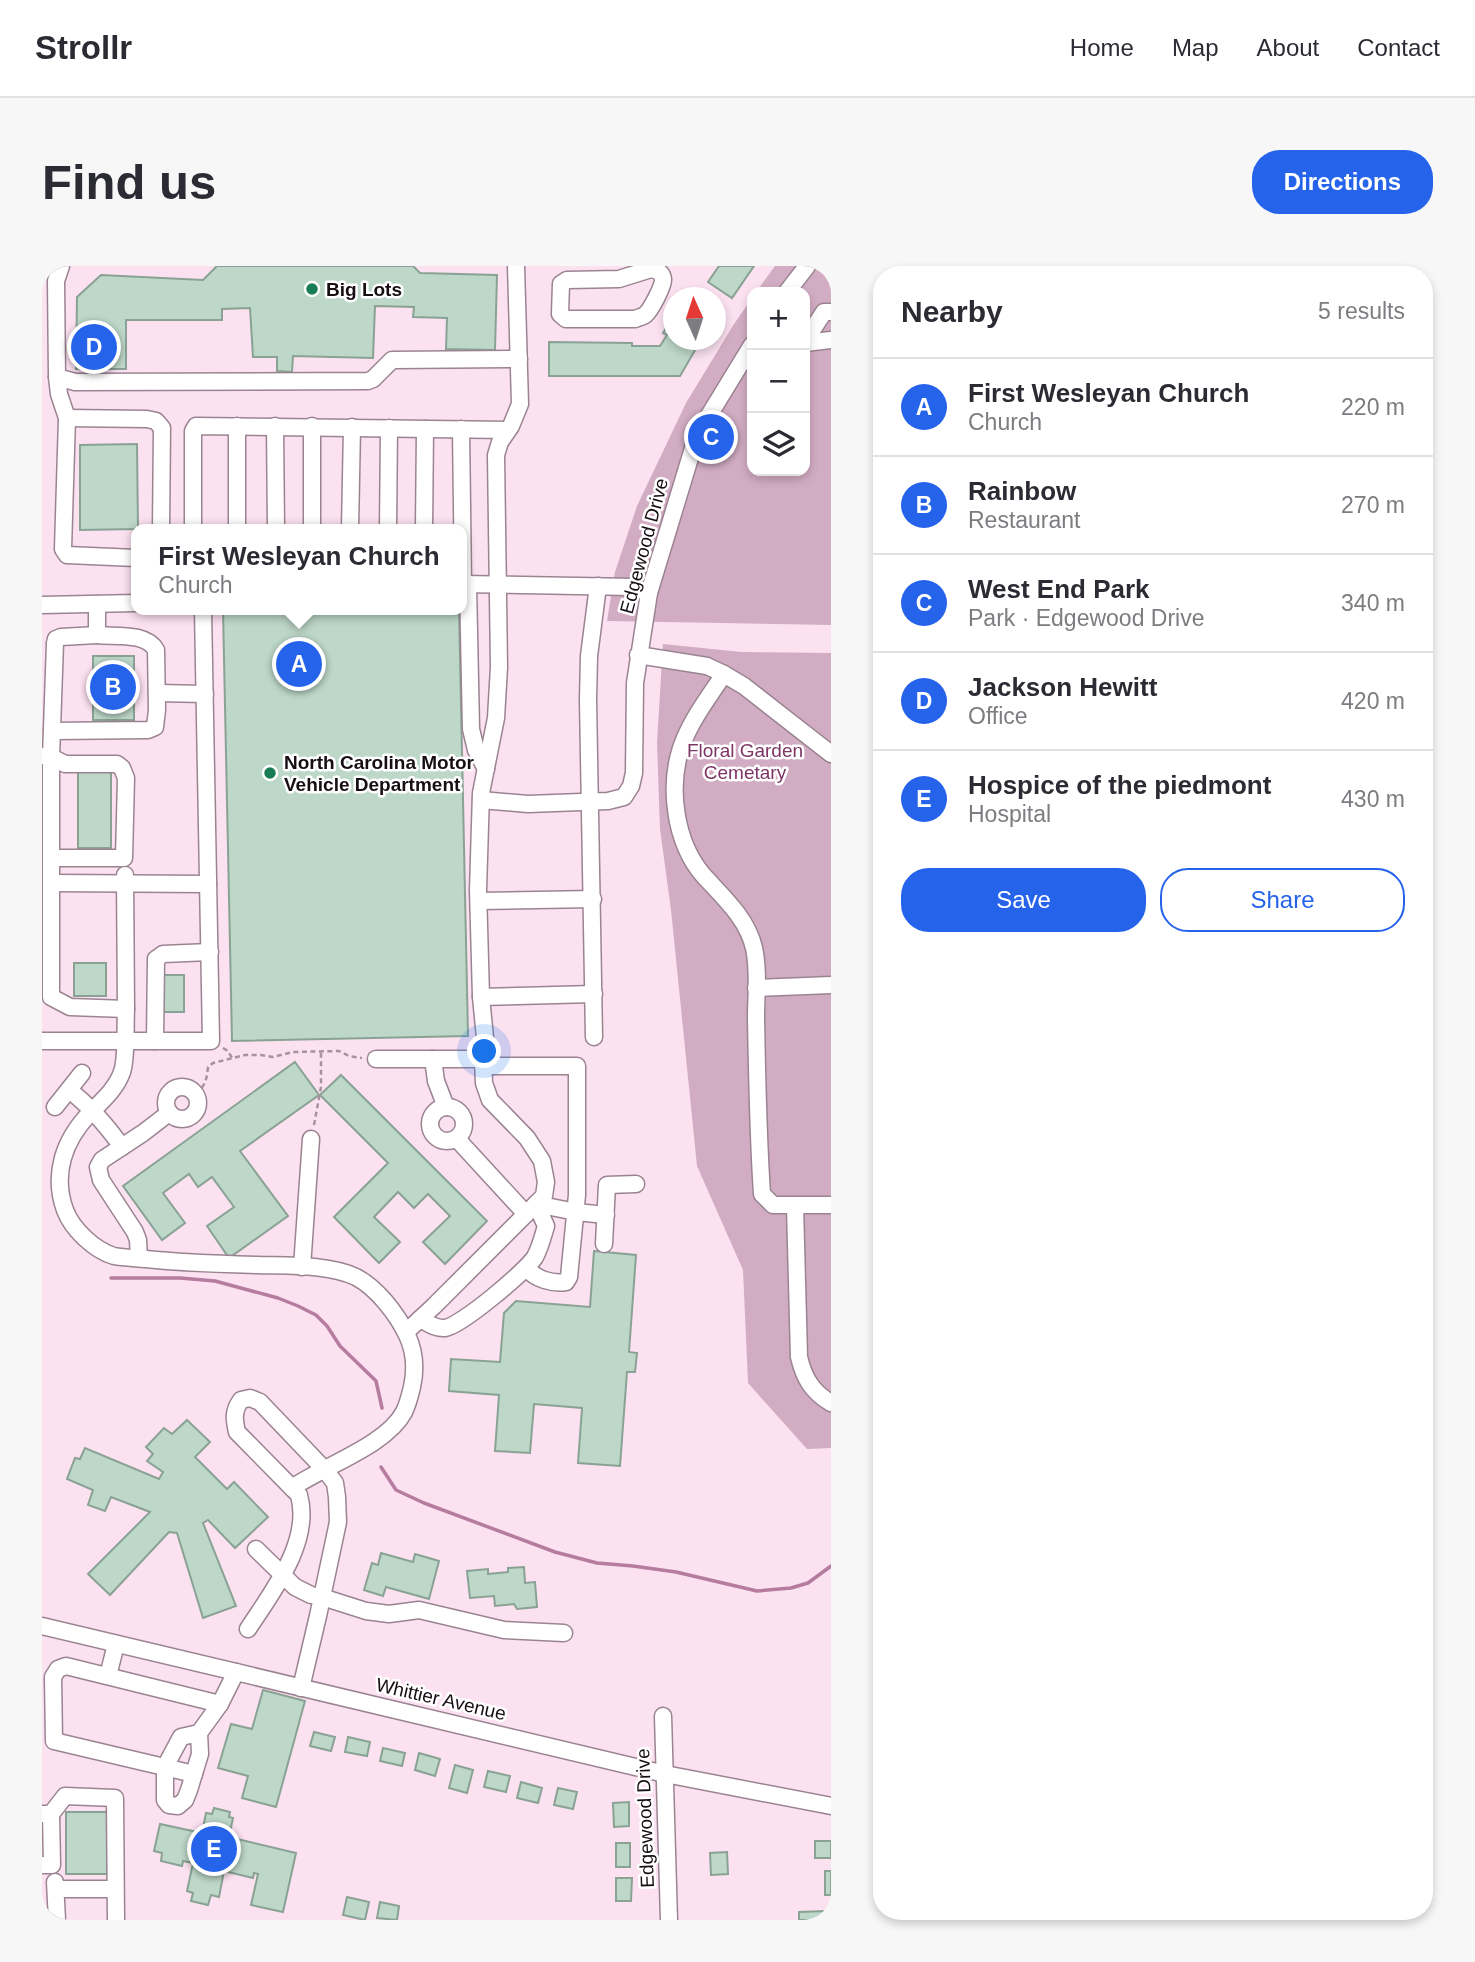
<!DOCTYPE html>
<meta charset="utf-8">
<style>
body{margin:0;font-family:Helvetica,sans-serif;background:#f7f7f7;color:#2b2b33}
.controls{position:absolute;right:21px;top:21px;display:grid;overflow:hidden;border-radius:14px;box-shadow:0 4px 10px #0003}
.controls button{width:63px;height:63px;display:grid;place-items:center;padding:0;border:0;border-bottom:2px solid #e1e1e2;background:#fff;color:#2b2b33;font:35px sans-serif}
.compass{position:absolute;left:621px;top:21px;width:63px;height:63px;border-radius:50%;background:#fff;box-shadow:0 4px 10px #0003;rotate:357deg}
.you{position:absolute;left:443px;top:786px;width:24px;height:24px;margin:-18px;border:5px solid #fff;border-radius:50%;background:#1a73e8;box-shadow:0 0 0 10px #1a73e833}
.badge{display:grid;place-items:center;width:46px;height:46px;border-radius:50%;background:#2563eb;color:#fff;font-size:23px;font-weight:700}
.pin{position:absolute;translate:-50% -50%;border:4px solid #fff;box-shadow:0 2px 7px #0006}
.popup{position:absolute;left:89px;top:258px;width:336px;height:91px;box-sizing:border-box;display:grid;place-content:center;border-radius:14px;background:#fff;filter:drop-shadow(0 2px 5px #0005);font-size:23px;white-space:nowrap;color:#7c7c81}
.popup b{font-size:26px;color:#2b2b33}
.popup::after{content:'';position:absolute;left:50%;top:100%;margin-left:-14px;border:14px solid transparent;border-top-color:#fff}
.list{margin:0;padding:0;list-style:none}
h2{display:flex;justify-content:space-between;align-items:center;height:91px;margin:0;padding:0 28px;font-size:30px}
h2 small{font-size:23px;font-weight:400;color:#7c7c81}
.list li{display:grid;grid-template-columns:46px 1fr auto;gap:21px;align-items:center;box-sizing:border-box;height:98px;padding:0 28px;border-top:2px solid #e1e1e2}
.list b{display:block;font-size:26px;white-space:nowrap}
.list p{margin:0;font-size:23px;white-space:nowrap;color:#7c7c81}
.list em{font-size:23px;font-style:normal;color:#7c7c81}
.actions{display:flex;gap:14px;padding:21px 28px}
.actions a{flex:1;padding:16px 0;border:2px solid #2563eb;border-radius:28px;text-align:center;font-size:24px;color:#2563eb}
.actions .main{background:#2563eb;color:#fff}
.icon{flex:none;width:38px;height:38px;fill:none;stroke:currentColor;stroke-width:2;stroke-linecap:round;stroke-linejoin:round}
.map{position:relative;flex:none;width:789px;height:1654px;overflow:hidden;border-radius:28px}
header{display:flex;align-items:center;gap:42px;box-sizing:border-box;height:98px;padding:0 35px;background:#fff;border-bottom:2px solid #e1e1e2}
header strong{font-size:33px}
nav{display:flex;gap:38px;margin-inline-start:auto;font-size:24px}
.intro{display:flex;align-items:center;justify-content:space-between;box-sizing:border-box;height:168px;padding:0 42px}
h1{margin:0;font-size:49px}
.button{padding:18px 32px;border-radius:28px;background:#2563eb;color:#fff;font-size:24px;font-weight:700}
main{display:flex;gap:42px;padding:0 42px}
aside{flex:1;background:#fff;border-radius:28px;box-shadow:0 4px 10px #0003}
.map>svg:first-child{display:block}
.green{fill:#d2acc3}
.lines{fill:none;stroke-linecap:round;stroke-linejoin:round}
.stream{stroke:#b57ca0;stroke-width:3.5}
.building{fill:#bdd7c8;stroke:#89a294;stroke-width:2}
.minor-casing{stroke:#9b8492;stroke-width:19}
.path{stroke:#a7939f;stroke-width:2.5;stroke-dasharray:5 3.5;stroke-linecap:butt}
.minor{stroke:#fff;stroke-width:16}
.poi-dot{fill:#187c54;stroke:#fff;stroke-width:2.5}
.labels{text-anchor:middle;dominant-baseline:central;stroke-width:5;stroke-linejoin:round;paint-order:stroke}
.poi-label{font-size:19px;font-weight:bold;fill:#170e14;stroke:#fff;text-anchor:start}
.street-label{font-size:19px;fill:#170e14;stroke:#fff}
.park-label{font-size:19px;fill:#7c3565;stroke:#fff}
</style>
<header>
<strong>Strollr</strong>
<nav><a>Home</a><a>Map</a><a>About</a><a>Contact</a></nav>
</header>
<div class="intro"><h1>Find us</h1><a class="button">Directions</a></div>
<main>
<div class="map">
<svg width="789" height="1654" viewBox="0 0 789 1654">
<rect width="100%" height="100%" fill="#fce1f1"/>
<g class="green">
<path d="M733 0H789V359L565 355 573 306 595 240 644 137 692 58 710 32V205H763V26H714Z"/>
<path d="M621 378 699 386 789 387V1182L765 1183 706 1117 701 1004 655 900 629 644 618 563 615 477Z"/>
</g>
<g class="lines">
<g class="stream">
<path d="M69 1012H138L173 1015 236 1032 256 1040 274 1049 285 1060 298 1080 334 1115 340 1142"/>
<path d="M339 1201 354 1224 382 1237 513 1286 555 1297 591 1300 634 1306 715 1325 749 1322 766 1317 789 1300"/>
</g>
</g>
<g class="building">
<path d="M175 0H371L378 7 455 9 453 84 404 83 405 52 371 51 372 41 333 40 331 92 251 90 250 106 235 105V91H211L208 42 180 43V54H84V103H34L35 31 59 9 161 14Z"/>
<path d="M677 0H712L690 32 666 16Z"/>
<path d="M632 48V74H659L638 110H507V76L590 77V80H618L625 69 621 67Z"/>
<path d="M95 178 96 263 38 264V179Z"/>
<path d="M181 344H417L426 770 190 775Z"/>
<rect x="51" y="390" width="41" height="64"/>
<rect x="36" y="504" width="33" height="78"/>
<rect x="32" y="697" width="32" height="33"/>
<path d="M118 709H142V746H117Z"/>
<path d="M253 796 277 829 198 885 246 950 187 992 165 960 192 941 170 911 156 921 147 908 121 927 143 957 120 974 81 920Z"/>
<path d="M299 809 445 955 403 998 381 976 408 950 386 928 372 942 356 926 332 951 358 976 337 997 292 951 346 897 278 829Z"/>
<path d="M552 985 594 989 587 1086 595 1087 593 1106H585L578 1200 536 1197 540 1142 492 1138 488 1187 453 1185 457 1129 407 1125 409 1093 458 1096 462 1047 474 1035 548 1041Z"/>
<path d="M145 1154 168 1176 153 1191 185 1223 192 1216 226 1251 193 1282 166 1254 161 1257 194 1340 161 1352 135 1267 127 1266 68 1329 46 1308 108 1246 69 1231 63 1245 46 1239 51 1224 25 1213 33 1192 38 1193 43 1182 117 1213 121 1206 105 1195 111 1188 104 1181 122 1162 130 1168Z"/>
<path d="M339 1287 371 1296 373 1288 397 1295 387 1333 344 1321 341 1330 322 1324 330 1297 336 1299Z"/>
<path d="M482 1301 483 1317 493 1316 495 1341 475 1343 472 1338 453 1340 452 1330 428 1332 425 1305 446 1303V1308L466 1306V1302Z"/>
<path d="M221 1424 263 1435 234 1541 200 1532 206 1510 176 1502 189 1458 210 1463Z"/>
<path d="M272 1466 293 1471 289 1485 268 1480Z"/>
<path d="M306 1471 328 1476 325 1490 303 1486Z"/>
<path d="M341 1482 363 1487 360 1500 338 1495Z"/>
<path d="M377 1487 398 1493 393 1510 373 1504Z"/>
<path d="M413 1499 431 1504 425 1527 407 1522Z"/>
<path d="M446 1505 468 1510 464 1526 442 1521Z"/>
<path d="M479 1516 500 1522 496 1537 475 1532Z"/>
<path d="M516 1522 535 1526 531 1543 512 1539Z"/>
<path d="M587 1536V1560L572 1561 571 1537Z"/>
<path d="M172 1542 188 1546 187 1551 191 1552 187 1571 254 1587 241 1646 209 1639 216 1608 212 1607 211 1612 182 1605 177 1631 169 1629 166 1639 149 1635 151 1627 145 1625 151 1597 141 1595 140 1600 119 1595 120 1587 112 1585 118 1558 160 1567 164 1547 170 1548Z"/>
<rect x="24" y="1546" width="41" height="62"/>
<rect x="773" y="1575" width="16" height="17"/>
<rect x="574" y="1577" width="14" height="24"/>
<path d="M685 1586 686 1608 669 1609 668 1587Z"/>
<rect x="783" y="1605" width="6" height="24"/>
<path d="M574 1612H590L589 1635H574Z"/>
<path d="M305 1631 327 1636 323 1654 301 1649Z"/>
<path d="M338 1636 357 1640 355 1654 335 1652Z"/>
<path d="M784 1645V1654H757V1646Z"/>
</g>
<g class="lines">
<g class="minor-casing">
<g id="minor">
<path d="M19 0 14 15 15 111 17 128 25 152 21 283 25 289 94 292"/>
<path d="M609 3C615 4 620 6 621 13 622 19 609 44 603 49 602 50 595 52 593 53H524L518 48 519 18 525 14 577 13Z"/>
<path d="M745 26 765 0"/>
<path d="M763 75 782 46H789"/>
<path d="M763 77 789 74"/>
<path d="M15 111 33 116 326 115 331 113 350 94 477 93"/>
<path d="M25 152 105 153 114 155 120 162 119 263"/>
<path d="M233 160 234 263"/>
<path d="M419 163 421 318"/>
<path d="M151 263V165L154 160 466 164"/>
<path d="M195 263V160"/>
<path d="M270 263V160"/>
<path d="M308 263 310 161"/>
<path d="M346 263 347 162"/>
<path d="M382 263 383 163"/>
<path d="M420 318 591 321 607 327"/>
<path d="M426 318 429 463 434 484 444 503"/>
<path d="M55 338V369L19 371 14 373 13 377 9 491V731L28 741 84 743C83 759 85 792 80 806 74 823 60 835 48 847 22 874 10 908 23 944 30 963 52 984 72 990 82 992 94 992 104 993 141 997 177 998 215 999 245 1000 286 998 314 1011 335 1022 355 1048 365 1069 373 1086 374 1103 370 1121 368 1129 366 1138 362 1146 344 1180 281 1200 250 1222"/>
<path d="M0 339 94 337"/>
<path d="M596 389 665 400 680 407 702 420 789 488"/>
<path d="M682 408C667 431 648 455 639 482 626 522 633 576 661 609 681 631 705 652 712 682 717 705 714 729 714 752 715 810 716 870 720 928L731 939H789"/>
<path d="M115 427 163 428"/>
<path d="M10 465 106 464 113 461 115 444 114 384C104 366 73 371 55 369"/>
<path d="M2 490 9 491 23 498H75L80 502 84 512 82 592H9"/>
<path d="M439 534 486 538 566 535 582 531 589 520 592 507 593 417 607 327 655 169 710 79"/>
<path d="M83 609 84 743"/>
<path d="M9 617 166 618"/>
<path d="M437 635 551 633"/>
<path d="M714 722 789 719"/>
<path d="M439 731 552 728"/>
<path d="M552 771 546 434 547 390 556 320"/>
<path d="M0 775H169L161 344"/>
<path d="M113 775 114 693 121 688 168 686"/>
<path d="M334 793H441"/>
<path d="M391 793 394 815 404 841"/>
<path d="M441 800H535V929L527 1011 524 1016C509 1018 494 1013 484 1002"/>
<circle cx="140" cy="837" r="16"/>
<path d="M27 824C48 840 65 860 80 881"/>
<circle cx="405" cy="858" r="17"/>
<path d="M13 841 40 807"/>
<path d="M415 873 484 948"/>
<path d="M494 938 534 946 564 949"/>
<path d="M753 940 757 1091C762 1112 770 1126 789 1137"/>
<path d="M562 978 565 919 594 918"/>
<path d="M97 992 96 974 93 966 59 914 56 901 60 894 101 867 127 847"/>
<path d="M260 1001 269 873"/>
<path d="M378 1053C386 1057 394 1063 403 1062 419 1060 484 1005 493 991 498 982 501 970 504 960L494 938"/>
<path d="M364 1066 392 1040 502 930 504 916 500 895 485 872 448 834 442 817 441 793 444 782 439 731 436 624 439 527 454 452 457 401 454 189 458 176 469 160 478 138 474 0"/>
<path d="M214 1283 253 1321 269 1329 280 1331 324 1345 347 1348 377 1344 462 1364 522 1367"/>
<path d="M0 1360 623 1508 789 1540"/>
<path d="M206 1363C230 1326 270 1276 257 1229L195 1166C192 1153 191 1145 199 1134L208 1132 218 1136 283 1204 293 1217 295 1231 296 1256 276 1350 259 1422"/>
<path d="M66 1410 74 1378"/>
<path d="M621 1450 627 1654"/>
<path d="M157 1467 139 1471 123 1501V1534L127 1539 136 1540 143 1534 147 1524 158 1488 157 1467 178 1438 194 1406"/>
<path d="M152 1508 12 1475 11 1411 16 1403 24 1400 178 1438"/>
<path d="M0 1548H9L23 1530 73 1532 74 1654"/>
<path d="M0 1599H10L9 1548"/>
<path d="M13 1616 15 1654"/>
<path d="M14 1623H73"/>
</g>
</g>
<g class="path">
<path d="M181 782 186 785 190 792"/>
<path d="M154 828C163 820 165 813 166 801L171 797 203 789H219L231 791 251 786 297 785 307 790 320 792"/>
<path d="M272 859 279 821V786"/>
</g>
<use href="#minor" class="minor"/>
</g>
<g class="poi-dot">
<circle cx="270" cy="23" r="7"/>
<circle cx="228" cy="507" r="7"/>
</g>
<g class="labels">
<g class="poi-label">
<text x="284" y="23">Big Lots</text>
<text x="242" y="496">North Carolina Motor<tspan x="242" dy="22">Vehicle Department</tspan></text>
</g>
<g class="street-label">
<text transform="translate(602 280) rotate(-75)">Edgewood Drive</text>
<text transform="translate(399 1433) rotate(13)">Whittier Avenue</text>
<text transform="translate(603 1552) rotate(-92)">Edgewood Drive</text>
</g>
<g class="park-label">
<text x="703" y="484">Floral Garden<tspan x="703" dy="22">Cemetary</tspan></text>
</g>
</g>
</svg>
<div class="controls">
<button>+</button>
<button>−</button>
<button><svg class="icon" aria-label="layers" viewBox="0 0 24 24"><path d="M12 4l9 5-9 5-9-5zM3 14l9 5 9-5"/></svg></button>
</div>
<svg class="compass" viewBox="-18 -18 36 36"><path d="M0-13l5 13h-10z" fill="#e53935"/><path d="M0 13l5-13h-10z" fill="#7c7c81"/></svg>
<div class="you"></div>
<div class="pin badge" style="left:257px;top:398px">A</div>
<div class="popup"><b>First Wesleyan Church</b>Church</div>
<div class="pin badge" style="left:71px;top:421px">B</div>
<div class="pin badge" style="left:669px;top:171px">C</div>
<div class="pin badge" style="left:52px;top:81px">D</div>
<div class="pin badge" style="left:172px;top:1583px">E</div>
</div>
<aside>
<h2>Nearby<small>5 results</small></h2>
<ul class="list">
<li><span class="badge">A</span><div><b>First Wesleyan Church</b><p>Church</p></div><em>220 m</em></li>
<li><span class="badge">B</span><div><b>Rainbow</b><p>Restaurant</p></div><em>270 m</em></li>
<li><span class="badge">C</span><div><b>West End Park</b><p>Park · Edgewood Drive</p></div><em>340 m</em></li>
<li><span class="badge">D</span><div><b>Jackson Hewitt</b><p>Office</p></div><em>420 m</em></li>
<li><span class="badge">E</span><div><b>Hospice of the piedmont</b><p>Hospital</p></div><em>430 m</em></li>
</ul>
<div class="actions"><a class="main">Save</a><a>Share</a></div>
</aside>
</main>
